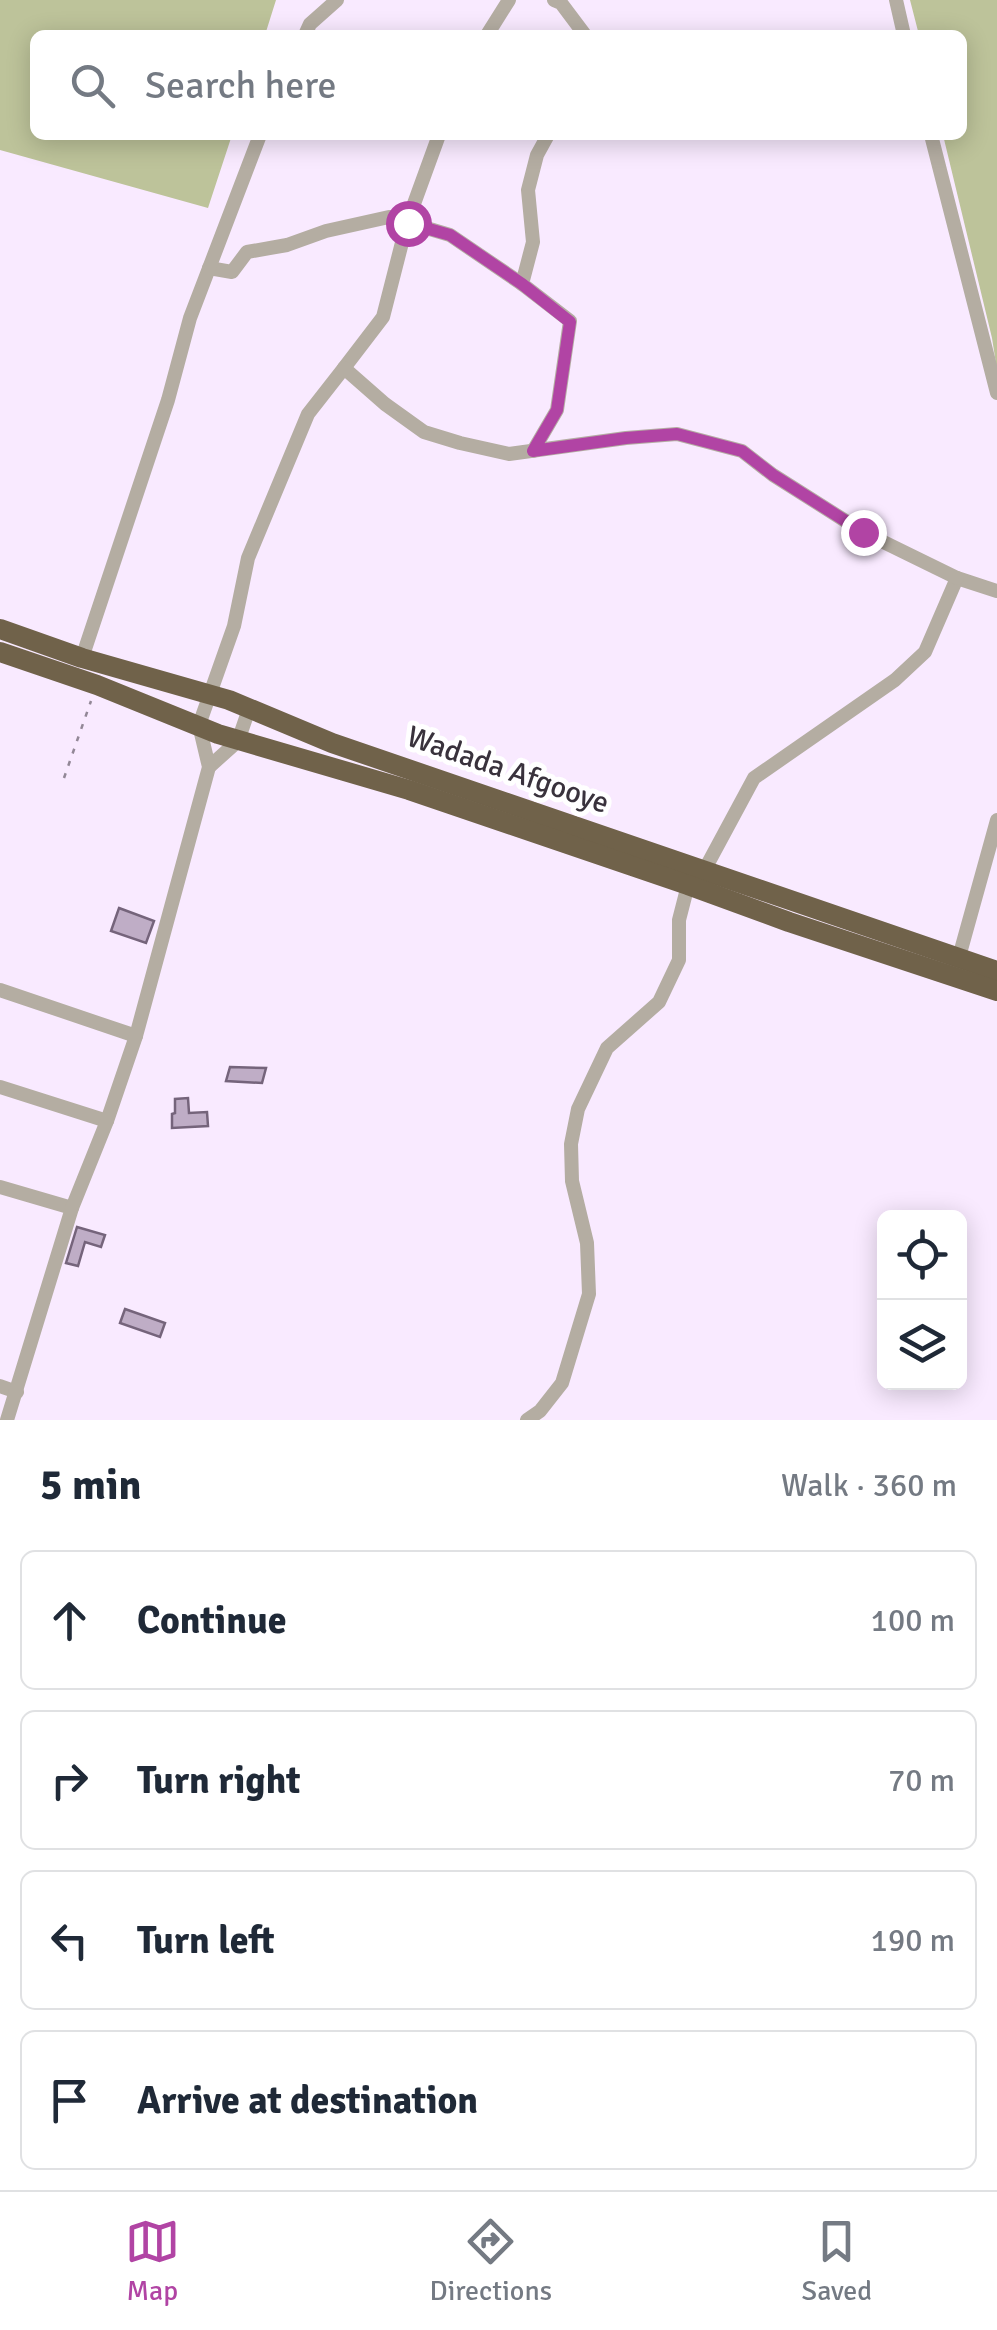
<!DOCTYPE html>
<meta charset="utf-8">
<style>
body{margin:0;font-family:Signika,sans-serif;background:#f2f2f3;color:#1f2937}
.controls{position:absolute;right:30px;bottom:30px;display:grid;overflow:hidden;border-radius:15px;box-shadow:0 5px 25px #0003}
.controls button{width:90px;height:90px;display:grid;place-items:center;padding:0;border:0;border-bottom:2px solid #e0e1e3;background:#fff;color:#1f2937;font:50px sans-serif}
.stop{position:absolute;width:30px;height:30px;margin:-22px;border:8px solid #b144a4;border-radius:50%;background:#fff}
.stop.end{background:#b144a4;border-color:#fff;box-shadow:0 2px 10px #0008}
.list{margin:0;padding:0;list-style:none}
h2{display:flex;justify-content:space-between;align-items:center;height:130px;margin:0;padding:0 40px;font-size:42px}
h2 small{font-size:32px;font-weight:400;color:#747a83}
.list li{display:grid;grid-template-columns:65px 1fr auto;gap:30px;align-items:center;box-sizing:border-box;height:140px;margin:0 20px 20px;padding:0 20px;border:2px solid #e0e1e3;border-radius:15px}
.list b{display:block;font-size:38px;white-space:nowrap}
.list em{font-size:32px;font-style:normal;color:#747a83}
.icon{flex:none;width:55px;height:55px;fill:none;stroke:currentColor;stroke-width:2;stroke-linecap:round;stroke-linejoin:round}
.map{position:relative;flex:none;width:997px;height:1420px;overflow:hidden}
.search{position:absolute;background:#fff;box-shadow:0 5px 25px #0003;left:30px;right:30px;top:30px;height:110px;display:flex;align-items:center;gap:25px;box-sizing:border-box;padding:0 35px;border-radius:15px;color:#747a83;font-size:38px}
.sheet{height:770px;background:#fff}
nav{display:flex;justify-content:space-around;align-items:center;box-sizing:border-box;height:140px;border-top:2px solid #e0e1e3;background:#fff;font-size:28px;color:#747a83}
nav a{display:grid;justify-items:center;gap:5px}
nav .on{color:#b144a4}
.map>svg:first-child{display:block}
.green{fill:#bdc39a}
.building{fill:#bfadc6;stroke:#75647b;stroke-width:2.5}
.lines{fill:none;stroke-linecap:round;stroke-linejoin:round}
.path{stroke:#938897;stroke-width:2.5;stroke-dasharray:5 8;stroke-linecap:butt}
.minor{stroke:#b4ada2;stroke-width:14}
.highway{stroke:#70624a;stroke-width:20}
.route{stroke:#b144a4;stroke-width:12}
.labels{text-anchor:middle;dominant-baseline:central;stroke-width:10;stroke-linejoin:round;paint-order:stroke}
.street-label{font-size:30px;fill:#39323c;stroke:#fff}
</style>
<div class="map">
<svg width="997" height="1420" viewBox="0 0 997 1420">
<rect width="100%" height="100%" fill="#f9eaff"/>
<g class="green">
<path d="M0 0H276L265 35H35V135H232L208 208 0 150Z"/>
<path d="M910 0H997V370L992 338 943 135H962V35H919Z"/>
</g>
<g class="building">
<path d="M119 908 154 921 146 943 111 931Z"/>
<path d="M230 1067 266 1068 262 1083 226 1081Z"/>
<path d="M188 1098 189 1113 207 1112 208 1126 172 1128V1114L175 1113V1099Z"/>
<path d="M77 1227 105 1235 101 1247 85 1242 78 1266 66 1263Z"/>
<path d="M125 1309 165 1323 160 1337 120 1323Z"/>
</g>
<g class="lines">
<path class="path" d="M64 778 91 701"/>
<g class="minor">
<path d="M554 0 561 3 585 35"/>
<path d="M896 0 904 35"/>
<path d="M305 35 310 24 337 0"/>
<path d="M487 35 509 0"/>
<path d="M931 135 997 393"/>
<path d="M209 268 232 272 247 252 287 245 326 231 389 217 450 235 522 284 570 321 557 410 533 451"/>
<path d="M522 284 533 242 528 190 537 155 548 135"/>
<path d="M344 368 383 317 407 223 439 135"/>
<path d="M82 658 168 400 190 318 260 135"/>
<path d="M209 767 238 741 249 709"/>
<path d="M705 869 754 778 895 680 925 652 957 578 997 591"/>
<path d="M959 957 997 820"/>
<path d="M0 990 136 1036"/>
<path d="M0 1087 107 1121"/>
<path d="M0 1187 72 1208"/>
<path d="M0 1386 17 1392"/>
<path d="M7 1420 72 1208 107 1121 136 1036 209 767 199 725 234 626 248 558 308 414 344 368 385 404 424 432 460 443 509 454 626 438 677 434 742 451 773 475 863 532 957 578"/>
<path d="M527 1420 540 1411 562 1383 589 1294 587 1243 572 1181 571 1144 578 1109 607 1048 659 1002 679 960V920L688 885"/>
</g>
<g class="highway">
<path d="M0 629 82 658 229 700 332 743 997 971"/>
<path d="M0 652 97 685 218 734 409 790 688 885 789 922 997 991"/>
</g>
</g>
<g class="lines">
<path class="route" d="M408 223 450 235 522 284 570 322 557 410 533 451 626 438 677 434 742 451 773 475 863 532"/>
</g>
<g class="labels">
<g class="street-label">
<text transform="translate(508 770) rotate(19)">Wadada Afgooye</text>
</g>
</g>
</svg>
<div class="controls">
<button><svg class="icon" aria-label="locate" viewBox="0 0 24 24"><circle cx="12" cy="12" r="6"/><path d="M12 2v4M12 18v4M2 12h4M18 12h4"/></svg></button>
<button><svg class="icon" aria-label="layers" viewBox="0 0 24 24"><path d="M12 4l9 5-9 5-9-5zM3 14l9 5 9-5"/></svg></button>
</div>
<div class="stop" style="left:408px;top:223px"></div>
<div class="stop end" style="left:863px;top:532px"></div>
<div class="search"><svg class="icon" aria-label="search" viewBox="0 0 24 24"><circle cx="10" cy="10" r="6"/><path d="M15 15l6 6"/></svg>Search here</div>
</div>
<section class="sheet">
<h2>5 min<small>Walk · 360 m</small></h2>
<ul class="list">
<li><svg class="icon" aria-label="ahead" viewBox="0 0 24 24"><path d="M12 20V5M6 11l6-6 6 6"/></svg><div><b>Continue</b></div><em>100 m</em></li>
<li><svg class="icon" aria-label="right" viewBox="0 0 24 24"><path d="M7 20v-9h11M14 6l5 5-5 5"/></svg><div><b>Turn right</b></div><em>70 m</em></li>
<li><svg class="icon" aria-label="left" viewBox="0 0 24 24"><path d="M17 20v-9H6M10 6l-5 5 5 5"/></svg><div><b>Turn left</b></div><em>190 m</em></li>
<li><svg class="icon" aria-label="arrive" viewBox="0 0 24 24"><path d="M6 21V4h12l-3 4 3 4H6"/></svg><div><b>Arrive at destination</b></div></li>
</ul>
</section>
<nav>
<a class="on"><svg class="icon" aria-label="map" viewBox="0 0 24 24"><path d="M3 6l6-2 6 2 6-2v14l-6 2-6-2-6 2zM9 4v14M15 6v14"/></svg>Map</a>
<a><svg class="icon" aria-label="directions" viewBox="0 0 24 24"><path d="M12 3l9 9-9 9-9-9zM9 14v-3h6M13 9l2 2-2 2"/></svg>Directions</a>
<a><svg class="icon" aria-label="saved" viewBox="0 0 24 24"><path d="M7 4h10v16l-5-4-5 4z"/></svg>Saved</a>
</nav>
